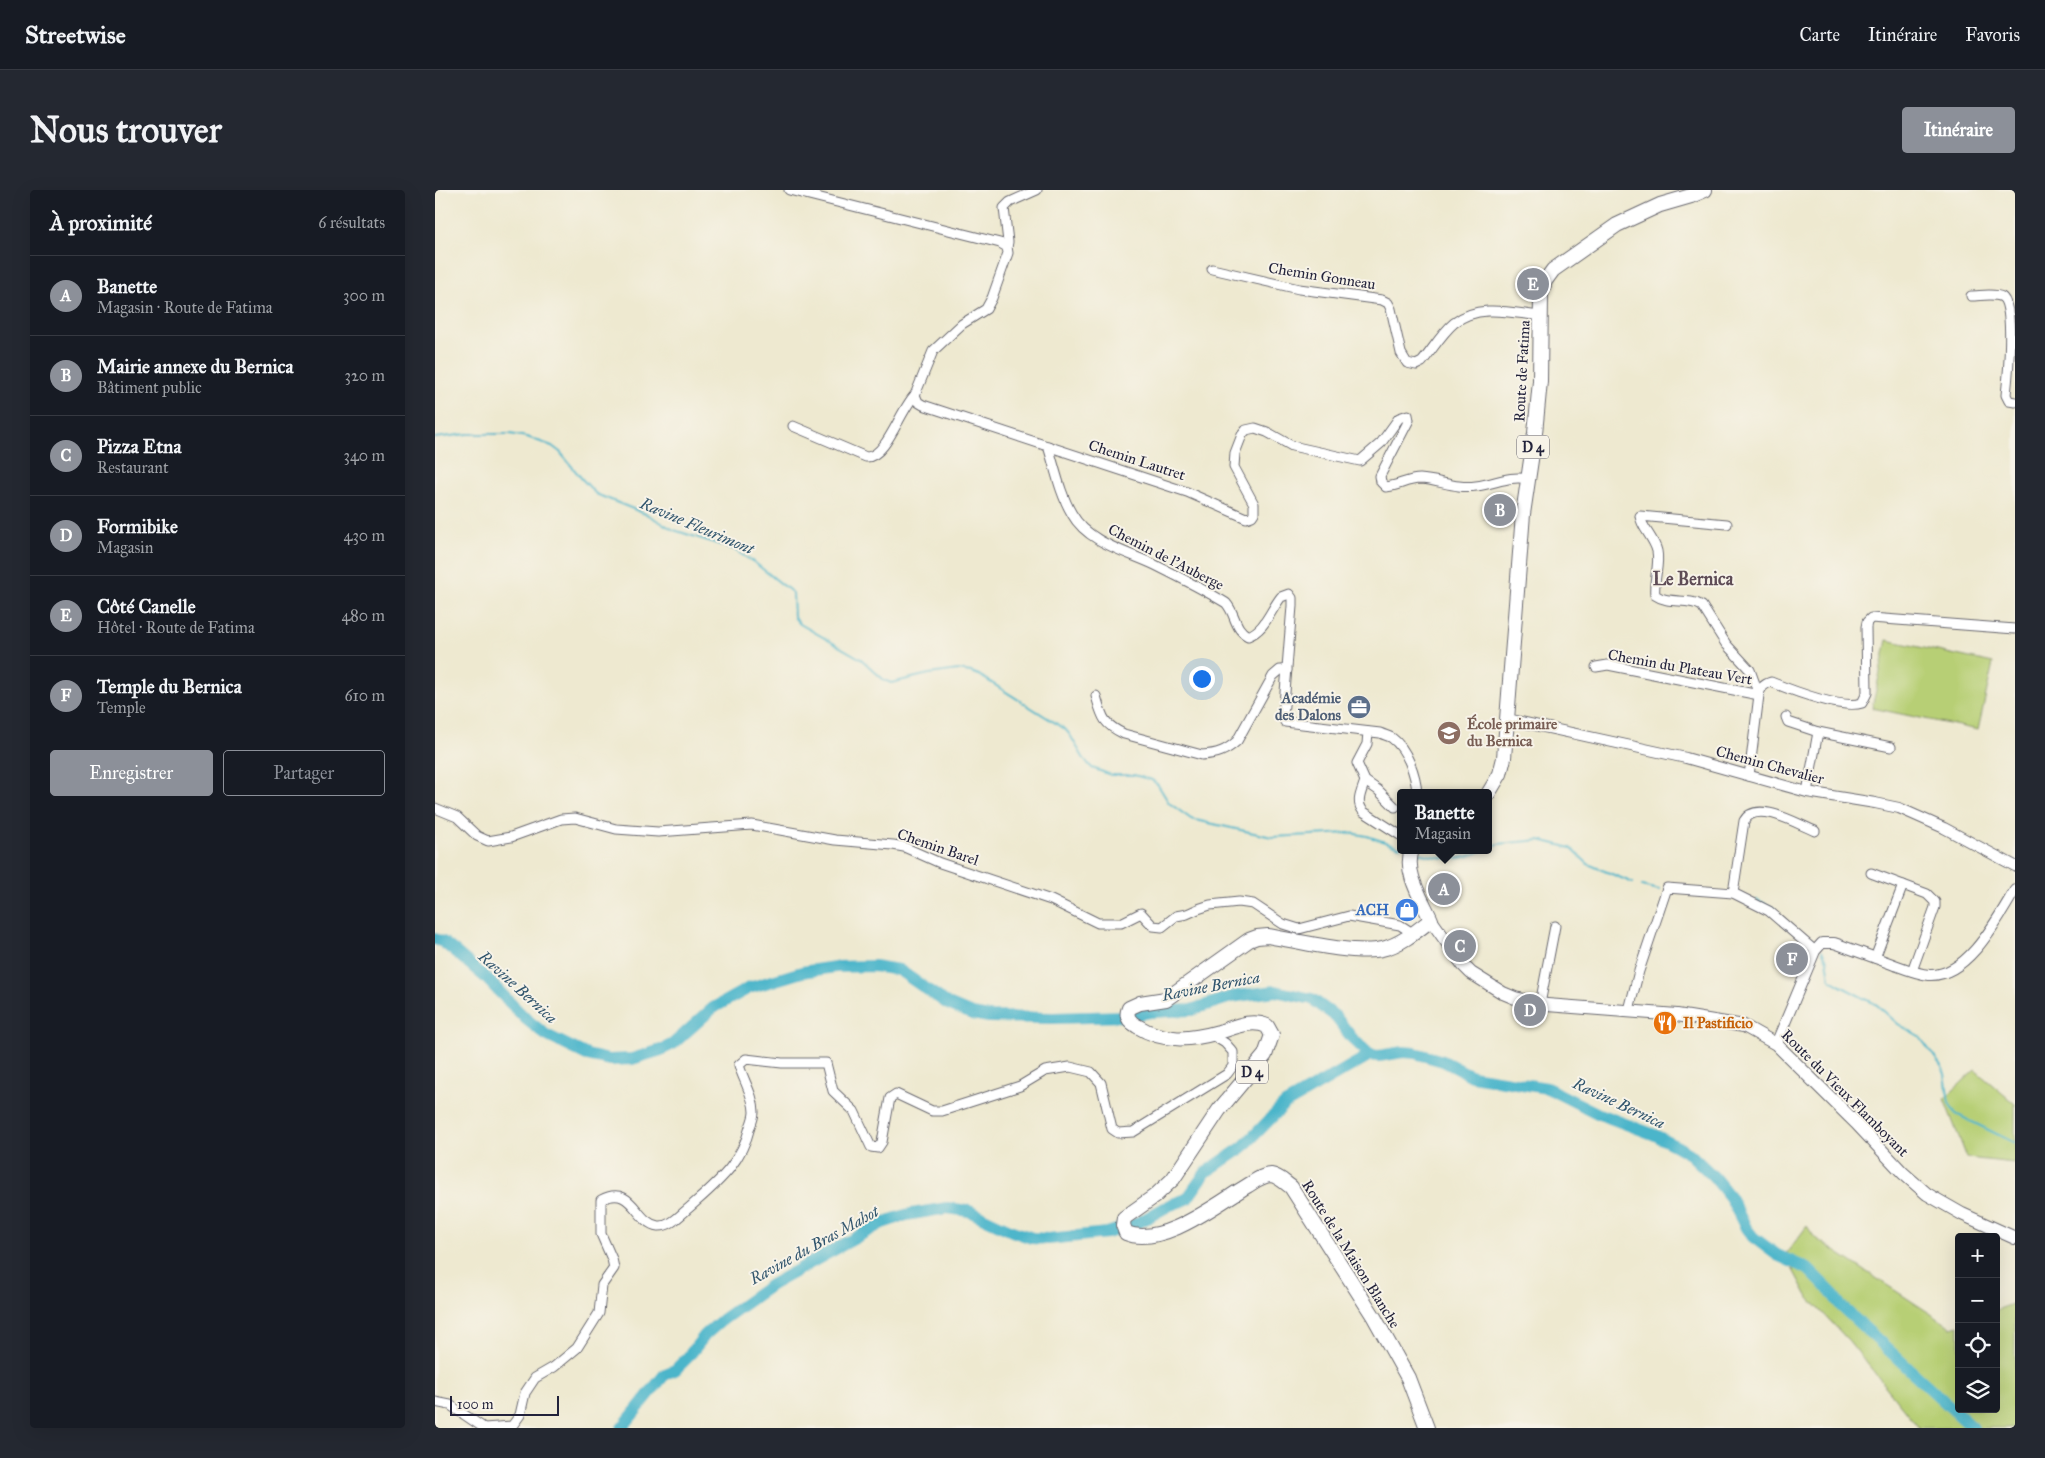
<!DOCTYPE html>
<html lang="fr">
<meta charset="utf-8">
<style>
body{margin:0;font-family:"IM FELL Great Primer",serif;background:#242831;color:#f1f3f6}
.controls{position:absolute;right:15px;bottom:15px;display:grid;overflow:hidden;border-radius:5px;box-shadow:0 5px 20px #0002}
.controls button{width:45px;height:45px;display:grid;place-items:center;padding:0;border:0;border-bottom:1px solid #363941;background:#171b24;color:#f1f3f6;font:25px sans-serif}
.scale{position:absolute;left:15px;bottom:12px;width:109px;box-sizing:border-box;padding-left:5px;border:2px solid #22223b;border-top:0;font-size:14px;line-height:18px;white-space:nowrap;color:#22223b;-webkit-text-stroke:4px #f7f3e8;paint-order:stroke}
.you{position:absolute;left:766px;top:488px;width:18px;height:18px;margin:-12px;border:4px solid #fff;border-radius:50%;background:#1a73e8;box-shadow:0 0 0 8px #1a73e833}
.badge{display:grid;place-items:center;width:32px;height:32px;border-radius:50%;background:#8c9099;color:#fff;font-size:16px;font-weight:700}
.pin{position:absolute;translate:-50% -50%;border:2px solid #fff;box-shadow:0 1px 5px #0006}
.popup{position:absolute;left:962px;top:599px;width:95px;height:65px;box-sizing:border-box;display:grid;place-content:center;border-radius:5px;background:#171b24;filter:drop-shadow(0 1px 4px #0005);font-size:16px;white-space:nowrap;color:#9ea1a6}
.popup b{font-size:19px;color:#f1f3f6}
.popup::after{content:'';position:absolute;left:50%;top:100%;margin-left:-10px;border:10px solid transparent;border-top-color:#171b24}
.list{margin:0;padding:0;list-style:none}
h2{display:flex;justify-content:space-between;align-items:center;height:65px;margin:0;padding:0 20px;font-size:21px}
h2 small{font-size:16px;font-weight:400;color:#9ea1a6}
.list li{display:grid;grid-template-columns:32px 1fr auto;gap:15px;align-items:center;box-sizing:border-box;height:80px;padding:0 20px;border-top:1px solid #363941}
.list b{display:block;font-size:19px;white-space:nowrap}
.list p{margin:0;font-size:16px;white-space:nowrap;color:#9ea1a6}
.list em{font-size:16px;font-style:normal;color:#9ea1a6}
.actions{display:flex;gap:10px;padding:15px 20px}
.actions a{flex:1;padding:11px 0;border:1px solid #8c9099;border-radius:5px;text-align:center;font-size:18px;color:#8c9099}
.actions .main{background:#8c9099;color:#fff}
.icon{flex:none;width:28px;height:28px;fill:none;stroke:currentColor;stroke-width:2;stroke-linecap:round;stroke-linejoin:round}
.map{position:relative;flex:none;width:1580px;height:1238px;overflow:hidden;border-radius:5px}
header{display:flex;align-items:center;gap:30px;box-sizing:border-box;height:70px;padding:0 25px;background:#171b24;border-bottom:1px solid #363941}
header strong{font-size:24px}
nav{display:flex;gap:28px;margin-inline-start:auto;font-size:18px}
.intro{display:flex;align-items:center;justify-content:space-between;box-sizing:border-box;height:120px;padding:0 30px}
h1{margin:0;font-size:35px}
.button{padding:12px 22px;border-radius:5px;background:#8c9099;color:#fff;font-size:18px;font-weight:700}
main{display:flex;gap:30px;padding:0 30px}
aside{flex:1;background:#171b24;border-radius:5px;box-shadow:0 5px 20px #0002}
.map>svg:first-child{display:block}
.green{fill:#b7cf74;stroke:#6c7858}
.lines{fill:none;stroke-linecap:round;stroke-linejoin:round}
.stream{stroke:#4cb5ca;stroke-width:2}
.river{stroke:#4cb5ca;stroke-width:12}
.minor-casing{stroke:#69686f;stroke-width:11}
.tertiary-casing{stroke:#69686f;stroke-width:12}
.secondary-casing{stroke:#69686f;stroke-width:14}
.primary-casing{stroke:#69686f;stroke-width:16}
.minor{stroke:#fff;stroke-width:9}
.tertiary{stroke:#fff;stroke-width:10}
.secondary{stroke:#fff;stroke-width:12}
.primary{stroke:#fff;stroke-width:14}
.labels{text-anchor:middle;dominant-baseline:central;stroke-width:4;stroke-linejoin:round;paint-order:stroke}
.shield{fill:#f7f3e8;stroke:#62616f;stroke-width:1}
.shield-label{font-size:14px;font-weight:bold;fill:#22223b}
.street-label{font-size:15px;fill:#22223b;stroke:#f7f3e8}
.service-label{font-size:15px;font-weight:bold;fill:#4e5e75;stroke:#f7f3e8;text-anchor:end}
.education-label{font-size:15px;font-weight:bold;fill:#785e54;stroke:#f7f3e8;text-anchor:start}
.shop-label{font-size:15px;font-weight:bold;fill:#366cbe;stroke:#f7f3e8;text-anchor:end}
.food-label{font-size:15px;font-weight:bold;fill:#c56008;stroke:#f7f3e8;text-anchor:start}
.water-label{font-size:16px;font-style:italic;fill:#31556d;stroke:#f7f3e8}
.quarter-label{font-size:18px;font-weight:bold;fill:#5e4c56;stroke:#f7f3e8}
</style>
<header>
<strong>Streetwise</strong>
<nav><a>Carte</a><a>Itinéraire</a><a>Favoris</a></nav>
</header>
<div class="intro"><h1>Nous trouver</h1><a class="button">Itinéraire</a></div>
<main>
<aside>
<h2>À proximité<small>6 résultats</small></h2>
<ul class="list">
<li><span class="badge">A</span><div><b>Banette</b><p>Magasin · Route de Fatima</p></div><em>300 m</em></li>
<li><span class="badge">B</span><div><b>Mairie annexe du Bernica</b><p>Bâtiment public</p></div><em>320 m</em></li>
<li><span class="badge">C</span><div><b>Pizza Etna</b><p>Restaurant</p></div><em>340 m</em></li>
<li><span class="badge">D</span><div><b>Formibike</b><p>Magasin</p></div><em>430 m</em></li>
<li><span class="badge">E</span><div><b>Côté Canelle</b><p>Hôtel · Route de Fatima</p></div><em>480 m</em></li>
<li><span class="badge">F</span><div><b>Temple du Bernica</b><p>Temple</p></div><em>610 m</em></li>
</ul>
<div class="actions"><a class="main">Enregistrer</a><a>Partager</a></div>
</aside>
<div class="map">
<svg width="1580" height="1238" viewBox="0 0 1580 1238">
<rect width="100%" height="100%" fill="#f7f3e8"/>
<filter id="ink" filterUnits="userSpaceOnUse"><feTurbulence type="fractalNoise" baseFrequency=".02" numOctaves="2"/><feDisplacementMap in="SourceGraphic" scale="10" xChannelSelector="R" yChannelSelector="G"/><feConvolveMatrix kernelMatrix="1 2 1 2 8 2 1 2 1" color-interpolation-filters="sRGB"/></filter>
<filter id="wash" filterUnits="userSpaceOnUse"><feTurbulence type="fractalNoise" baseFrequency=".0096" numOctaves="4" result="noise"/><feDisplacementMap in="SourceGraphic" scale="20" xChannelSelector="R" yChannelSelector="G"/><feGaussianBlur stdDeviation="1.12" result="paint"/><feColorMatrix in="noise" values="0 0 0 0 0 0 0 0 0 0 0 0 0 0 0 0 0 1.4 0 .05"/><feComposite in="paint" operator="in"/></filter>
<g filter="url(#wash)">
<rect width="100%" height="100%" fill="#eee9d0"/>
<g class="green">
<path d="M1452 450 1558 473 1543 540 1437 518Z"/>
<path d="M1540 880 1580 914V973L1532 968 1509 909Z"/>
<path d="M1372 1036 1380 1048 1516 1137 1524 1135V1219H1561V1120L1580 1113V1238H1484L1414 1151 1372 1106 1350 1065Z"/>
</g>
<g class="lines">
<g class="stream">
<path d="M0 248 32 244H75L92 247 117 256 125 262 147 289 161 304 213 325 239 340 298 359 320 373 358 403 359 427 365 434 426 469 449 490 456 493 494 484 523 480 536 482 544 485 630 539 635 545 649 569 657 578 676 585H699L717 590 723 595 734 613 756 629 837 647 915 643 932 646 965 657"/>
<path d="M1053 658 1063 654 1105 650 1136 658 1153 674 1198 693"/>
<path d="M983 663C1009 669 1024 673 1048 660"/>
<path d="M1207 696 1224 700"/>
<path d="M1322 710 1338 718 1343 723"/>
<path d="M1387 761 1392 770 1395 789 1402 794 1442 815 1463 834 1484 846 1507 877 1510 884 1514 913 1521 924 1580 953"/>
</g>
<g class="river">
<path d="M0 749 8 752 23 764 50 787 91 829 111 845 152 865 174 870 197 869 226 860 238 854 278 818 314 798 367 782 400 777 439 776 464 780 513 814 537 824 554 827 618 828 692 826 715 822 756 820 796 807 840 801 877 809 900 826 917 848 935 865 944 866 968 862 980 863 1008 871 1037 886 1112 898 1164 924 1220 945 1241 956 1255 964 1279 987 1295 1007 1311 1038 1318 1047 1342 1065 1373 1079 1396 1102 1406 1116 1538 1238"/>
<path d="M187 1238 230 1184 240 1180 253 1167 270 1145 287 1130 336 1095 447 1033 471 1025 512 1018 534 1021 577 1041 597 1048 613 1049 672 1043 701 1034 735 1015 752 1009 771 982 808 957 850 914 935 865"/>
</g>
</g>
</g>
<g filter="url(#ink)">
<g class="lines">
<g class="minor-casing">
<g id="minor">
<path d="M354 0 565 53 572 57 573 63 557 108 551 119 527 134 498 161 480 205 483 212 488 215 752 302 811 328 817 326 819 323V314L799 277 800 263 807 245 811 240 820 238 832 242 857 256 925 271 946 253 964 228 973 225 974 230 945 286 946 292 951 297C963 296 973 289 985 289 1004 290 1021 299 1041 296 1061 294 1072 285 1094 289"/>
<path d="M572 57 573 52 569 18 575 12 602 0"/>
<path d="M777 79 864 99 947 110 953 113 956 119 966 163 972 173 981 175 987 172C997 160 1007 143 1019 133 1044 113 1077 123 1106 126"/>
<path d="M1536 106C1545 106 1559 103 1567 107 1580 115 1573 187 1571 205L1574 211 1580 212"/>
<path d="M358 236 431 267C451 268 465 220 480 205"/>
<path d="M613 256C620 278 625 304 637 324 653 353 693 362 720 375 744 387 768 399 791 413 801 424 799 439 813 446 830 440 835 421 846 407L854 404 857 408V416L848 527 850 532 945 543C949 545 954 546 957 548 972 559 981 585 982 603"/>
<path d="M1292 334 1205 326C1206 337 1219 348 1222 361 1225 376 1218 390 1220 405 1234 415 1253 407 1267 416L1291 454 1315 480 1324 505"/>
<path d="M1161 477 1173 475 1324 505"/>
<path d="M661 506C667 527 668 534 689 544L767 565C782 564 791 561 802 551L838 486 845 480H852"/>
<path d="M1351 527 1353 532 1383 542"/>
<path d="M933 542 932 554 922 573 930 591 943 600 960 617"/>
<path d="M1314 586 1324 505C1325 498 1329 494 1336 492 1356 500 1407 520 1427 513L1432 503 1431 437 1432 432 1436 428 1580 439"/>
<path d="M930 591C926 603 920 613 929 622L965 645"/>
<path d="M1372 602 1383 542 1456 557"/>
<path d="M0 618 22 627 42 646 53 651 76 647 126 629 140 628 181 639 223 642 317 635 400 650 458 655 469 657 505 673 616 710 663 733H686L706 723 718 736 727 737 741 726 752 724 763 719 775 715 804 712 818 714 848 734 864 739 914 726 965 735 979 744"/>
<path d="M1436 683 1468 695"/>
<path d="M1298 703 1309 631C1321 609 1362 634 1380 641"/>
<path d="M1440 768 1468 695 1492 704 1500 712V717L1477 781"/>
<path d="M1105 814 1120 736"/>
<path d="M1194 820 1204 781 1232 698 1298 703 1334 721 1380 761"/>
<path d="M0 1212 15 1215 49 1238 77 1236 85 1225 90 1203 100 1188 119 1177 142 1158 164 1123 167 1095 179 1078 177 1069 166 1044V1010C198 993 200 1033 223 1036 236 1037 246 1024 255 1017 283 992 306 974 315 937 317 932 319 926 319 922 319 906 308 890 304 875L311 869 347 873H391L398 901 419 921 436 957 443 958 447 952 455 908 461 904 497 921H507L585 896 610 881 635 877 656 882 666 893 677 939 683 943 698 942 792 884 798 876V862L790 853 775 844"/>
</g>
</g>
<g class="tertiary-casing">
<g id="tertiary">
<path d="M1072 529 1251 568 1372 602 1440 613 1464 618 1509 638 1580 676"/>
<path d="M1341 854 1380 761 1387 753H1399C1419 760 1438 767 1457 774 1468 778 1482 784 1494 785 1533 787 1563 728 1580 700"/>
</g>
</g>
<g class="secondary-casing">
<path id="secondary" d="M996 730 1028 775 1036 783 1068 803 1080 808 1112 815 1242 825 1309 836 1341 854 1421 933 1468 983 1492 1004 1527 1024 1580 1048"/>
</g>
<g class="primary-casing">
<g id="primary">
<path d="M1053 604 1065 584 1069 568 1088 324 1100 243 1105 191 1106 105 1110 91 1118 80 1182 35 1225 15 1256 6 1270 0"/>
<path d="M977 660C968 682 988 711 996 730 982 741 965 755 947 759 921 765 861 751 833 746L822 747 814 750 731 809 705 813 694 818C690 827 695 832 702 836 729 853 756 850 784 842 800 837 816 829 832 836L837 845 830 865 784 920 738 989 720 1006 689 1028 688 1035 691 1043C727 1058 783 1013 812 996 819 992 827 985 836 985 844 986 850 993 856 997L939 1127 973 1188 992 1238"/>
</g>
</g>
<use href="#minor" class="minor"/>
<use href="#tertiary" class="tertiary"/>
<use href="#secondary" class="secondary"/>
<use href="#primary" class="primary"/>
</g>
</g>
<defs>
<g id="office-disc" transform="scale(1.25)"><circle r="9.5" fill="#5c6f8a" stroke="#f7f3e8"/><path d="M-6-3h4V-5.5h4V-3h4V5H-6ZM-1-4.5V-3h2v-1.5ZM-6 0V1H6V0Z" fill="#fff"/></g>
<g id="school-disc" transform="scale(1.25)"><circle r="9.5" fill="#8d6e63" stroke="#f7f3e8"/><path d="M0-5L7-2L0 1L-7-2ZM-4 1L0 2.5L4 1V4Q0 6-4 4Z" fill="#fff"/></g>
<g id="shop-disc" transform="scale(1.25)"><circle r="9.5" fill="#3f7fe0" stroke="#f7f3e8"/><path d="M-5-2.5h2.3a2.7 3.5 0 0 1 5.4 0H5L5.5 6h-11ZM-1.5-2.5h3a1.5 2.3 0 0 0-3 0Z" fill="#fff"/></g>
<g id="restaurant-disc" transform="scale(1.25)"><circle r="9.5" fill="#e8710a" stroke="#f7f3e8"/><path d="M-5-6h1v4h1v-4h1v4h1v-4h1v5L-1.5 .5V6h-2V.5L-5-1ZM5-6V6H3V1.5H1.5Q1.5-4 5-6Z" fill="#fff"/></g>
</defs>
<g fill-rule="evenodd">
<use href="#office-disc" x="924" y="517"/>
<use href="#school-disc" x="1014" y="543"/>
<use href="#shop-disc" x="972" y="720"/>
<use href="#restaurant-disc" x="1230" y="833"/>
</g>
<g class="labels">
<g class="shield">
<rect x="1082" y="245.5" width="32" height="23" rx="4"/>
<rect x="801" y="870.5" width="32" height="23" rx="4"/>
</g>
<g class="shield-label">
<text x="1098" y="257">D 4</text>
<text x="817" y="882">D 4</text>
</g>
<g class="street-label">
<text transform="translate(887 86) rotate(9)">Chemin Gonneau</text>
<text transform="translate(1087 181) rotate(-87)">Route de Fatima</text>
<text transform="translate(702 270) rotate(18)">Chemin Lautret</text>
<text transform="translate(731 367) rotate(27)">Chemin de l'Auberge</text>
<text transform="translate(1245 477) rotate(10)">Chemin du Plateau Vert</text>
<text transform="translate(1335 575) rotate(15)">Chemin Chevalier</text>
<text transform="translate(503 657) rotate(19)">Chemin Barel</text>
<text transform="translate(1410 903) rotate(45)">Route du Vieux Flamboyant</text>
<text transform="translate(916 1064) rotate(58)">Route de la Maison Blanche</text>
</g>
<g class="service-label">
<text x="906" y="508">Académie<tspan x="906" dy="17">des Dalons</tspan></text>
</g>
<g class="education-label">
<text x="1032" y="534">École primaire<tspan x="1032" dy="17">du Bernica</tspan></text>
</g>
<g class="shop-label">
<text x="954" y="720">ACH</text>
</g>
<g class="food-label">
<text x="1248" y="833">Il Pastificio</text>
</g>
<g class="water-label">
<text transform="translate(262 336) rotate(23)">Ravine Fleurimont</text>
<text transform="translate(776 796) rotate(-11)">Ravine Bernica</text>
<text transform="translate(83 797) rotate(42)">Ravine Bernica</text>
<text transform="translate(1184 913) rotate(25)">Ravine Bernica</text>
<text transform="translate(379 1055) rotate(-29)">Ravine du Bras Mahot</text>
</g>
<g class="quarter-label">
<text x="1258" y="389">Le Bernica</text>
</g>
</g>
</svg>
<div class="controls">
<button>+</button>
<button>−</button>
<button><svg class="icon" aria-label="locate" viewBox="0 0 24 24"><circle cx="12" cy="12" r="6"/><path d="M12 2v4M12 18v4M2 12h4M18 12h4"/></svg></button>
<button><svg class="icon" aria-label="layers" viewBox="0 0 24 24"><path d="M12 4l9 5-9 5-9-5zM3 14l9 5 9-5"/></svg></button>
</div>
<div class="scale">100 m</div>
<div class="you"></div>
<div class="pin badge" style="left:1009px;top:699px">A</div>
<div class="popup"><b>Banette</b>Magasin</div>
<div class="pin badge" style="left:1065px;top:320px">B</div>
<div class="pin badge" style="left:1025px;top:756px">C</div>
<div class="pin badge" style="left:1095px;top:820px">D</div>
<div class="pin badge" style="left:1098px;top:94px">E</div>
<div class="pin badge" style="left:1357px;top:769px">F</div>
</div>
</main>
